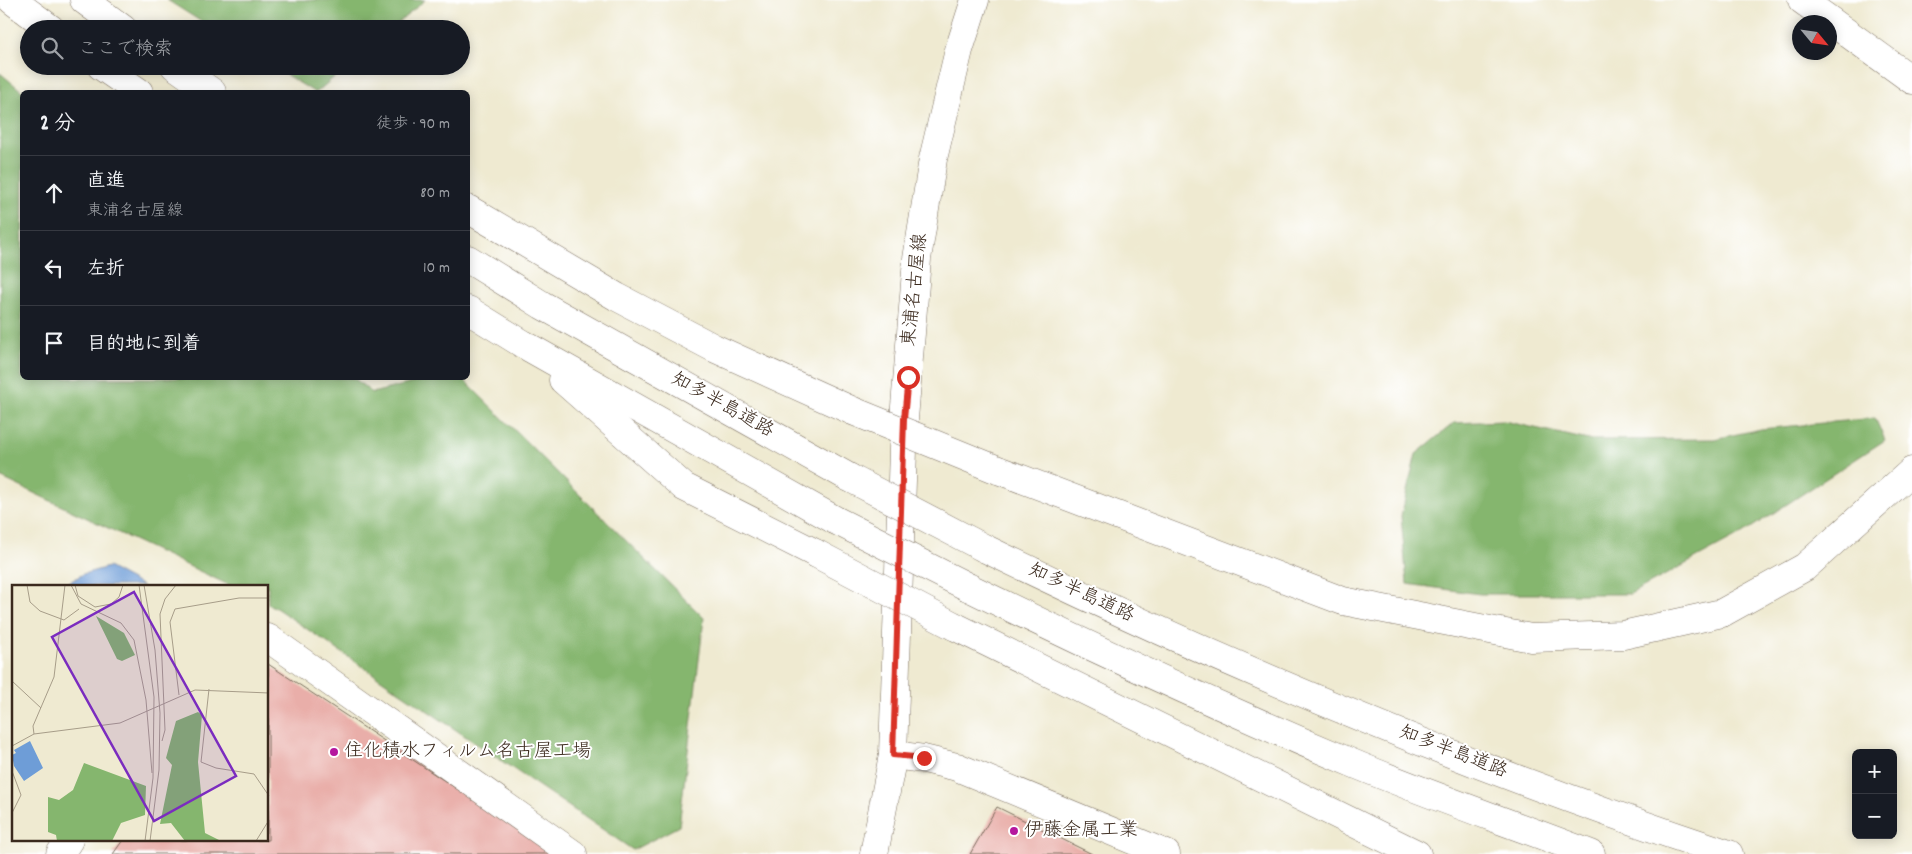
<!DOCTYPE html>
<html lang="ja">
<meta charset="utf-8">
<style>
body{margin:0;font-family:Dekko,"Klee One",sans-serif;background:#20242c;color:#f1f3f6}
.controls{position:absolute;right:15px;bottom:15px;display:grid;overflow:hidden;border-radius:8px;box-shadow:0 2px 12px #0003}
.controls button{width:45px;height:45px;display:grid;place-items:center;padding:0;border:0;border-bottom:1px solid #363941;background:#171b24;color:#f1f3f6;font:25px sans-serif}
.compass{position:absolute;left:1792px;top:15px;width:45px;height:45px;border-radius:50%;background:#171b24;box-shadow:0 2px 12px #0003;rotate:119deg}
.stop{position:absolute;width:15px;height:15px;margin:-11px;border:4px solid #d93025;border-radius:50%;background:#fff}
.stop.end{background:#d93025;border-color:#fff;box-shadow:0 1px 5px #0008}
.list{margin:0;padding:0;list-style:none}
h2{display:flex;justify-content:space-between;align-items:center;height:65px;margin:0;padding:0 20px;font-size:21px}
h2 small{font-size:16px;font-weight:400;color:#9ea1a6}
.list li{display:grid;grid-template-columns:32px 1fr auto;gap:15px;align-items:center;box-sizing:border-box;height:75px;padding:0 20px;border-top:1px solid #363941}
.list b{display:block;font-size:19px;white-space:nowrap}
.list p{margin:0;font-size:16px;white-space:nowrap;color:#9ea1a6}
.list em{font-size:16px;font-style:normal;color:#9ea1a6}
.icon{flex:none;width:28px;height:28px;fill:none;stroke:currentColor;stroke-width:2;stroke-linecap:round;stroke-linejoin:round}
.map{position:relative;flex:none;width:1912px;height:854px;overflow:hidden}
.search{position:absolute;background:#171b24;box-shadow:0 2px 12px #0003;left:20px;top:20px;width:450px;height:55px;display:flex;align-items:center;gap:12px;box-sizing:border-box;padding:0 18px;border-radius:28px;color:#9ea1a6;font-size:19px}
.panel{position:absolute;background:#171b24;box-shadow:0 2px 12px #0003;left:20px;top:90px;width:450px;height:290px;border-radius:8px}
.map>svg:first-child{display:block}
.forest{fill:#85b66e;stroke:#607046}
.water{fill:#6e9dd7;stroke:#54647a}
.building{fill:#e9aea9}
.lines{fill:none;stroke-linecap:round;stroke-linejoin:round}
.minor-casing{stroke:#7a6d5d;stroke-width:29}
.major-casing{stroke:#7a6d5d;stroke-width:29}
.highway-casing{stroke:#7a6d5d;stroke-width:29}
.minor{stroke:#fff;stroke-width:28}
.major{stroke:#fff;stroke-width:28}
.highway{stroke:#fff;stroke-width:28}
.highway-bridge-casing{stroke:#7a6d5d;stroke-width:29;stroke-linecap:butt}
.highway-bridge{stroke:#fff;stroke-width:28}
.route{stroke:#d93025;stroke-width:6}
.poi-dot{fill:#b5179e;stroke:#fff;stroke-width:2}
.labels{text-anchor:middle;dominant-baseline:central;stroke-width:4;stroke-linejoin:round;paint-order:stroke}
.street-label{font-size:19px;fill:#3b2a1e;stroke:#fff}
.poi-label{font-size:19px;fill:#3b2a1e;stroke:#fff;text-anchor:start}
.inset-road{fill:none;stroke:#a79d89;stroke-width:1}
.view{fill:#7b2cbf;fill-opacity:0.15;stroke:#7b2cbf;stroke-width:2.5}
.inset-edge{fill:none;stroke:#3b2a1e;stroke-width:2.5}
</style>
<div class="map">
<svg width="1912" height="854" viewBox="0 0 1912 854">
<rect width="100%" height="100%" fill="#fff"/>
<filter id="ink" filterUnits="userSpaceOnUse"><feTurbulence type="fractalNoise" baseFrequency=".02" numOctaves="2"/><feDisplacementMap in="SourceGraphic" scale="10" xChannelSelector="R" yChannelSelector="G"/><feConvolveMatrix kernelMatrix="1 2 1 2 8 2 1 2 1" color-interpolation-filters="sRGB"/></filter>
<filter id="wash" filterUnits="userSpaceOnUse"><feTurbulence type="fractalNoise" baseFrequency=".0096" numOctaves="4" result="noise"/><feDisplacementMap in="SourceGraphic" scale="20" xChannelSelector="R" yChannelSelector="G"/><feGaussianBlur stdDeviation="1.12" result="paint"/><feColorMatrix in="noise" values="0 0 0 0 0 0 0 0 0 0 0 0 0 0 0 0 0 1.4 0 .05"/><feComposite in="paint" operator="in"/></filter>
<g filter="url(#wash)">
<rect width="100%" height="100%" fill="#efead1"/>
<g class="forest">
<path d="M167 0H425L391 29H213Z"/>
<path d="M272 66H347L317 92H314Z"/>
<path d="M0 73 23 92 22 378H354L372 393 432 378H462L704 618 679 826 633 850 276 608 268 604V586H231L0 477Z"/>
<path d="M1875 418 1885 440 1743 533 1630 594H1480L1407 584 1401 516 1416 454 1454 423 1504 421 1588 440 1714 439 1761 429Z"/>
</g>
<path class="water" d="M108 567 143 586H63L83 574Z"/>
<g id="blocks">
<g class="building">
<path d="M268 664 555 854H113L123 840H268Z"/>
<path d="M997 807 1092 854H970Z"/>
</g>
</g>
</g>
<g filter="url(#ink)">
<use href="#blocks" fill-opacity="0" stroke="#7a6d5d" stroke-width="1"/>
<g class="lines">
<g class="minor-casing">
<g id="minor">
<path d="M268 638 573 854"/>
<path d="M893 755 924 759 957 767 1166 854"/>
<path d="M60 854 69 840"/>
</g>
</g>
<g class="major-casing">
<g id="major">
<path d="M1802 0 1912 80"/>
<path d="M874 854 893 755 904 419 917 259 933 159 959 50 975 0"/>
</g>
</g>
<g class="highway-casing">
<g id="highway">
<path d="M12 0 51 29"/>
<path d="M84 0 123 29"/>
<path d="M101 66 139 92"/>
<path d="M175 66 212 92"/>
<path d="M468 209 617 297 714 348 853 411"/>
<path d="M468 259 542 305 850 478"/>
<path d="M468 310 523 344 835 520"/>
<path d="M563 380 684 487 815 553"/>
<path d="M998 470 1343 601 1531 638 1623 635 1722 613 1805 567 1912 471"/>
<path d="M984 548C1225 665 1474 770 1729 854"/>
<path d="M968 587C1096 650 1226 710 1357 765 1434 797 1513 824 1591 854"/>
<path d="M954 626 1417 854"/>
</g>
</g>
<use href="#minor" class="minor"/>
<use href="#major" class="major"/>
<use href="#highway" class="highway"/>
<g class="highway-bridge-casing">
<g id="highway-bridge">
<path d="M853 411 998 470"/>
<path d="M850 478 984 548"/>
<path d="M835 520 968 587"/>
<path d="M815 553 954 626"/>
</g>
</g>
<use href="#highway-bridge" class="highway-bridge"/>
</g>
</g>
<g class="lines" filter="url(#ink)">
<path class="route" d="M908 377 904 419 893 755 924 758"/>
</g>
<g class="poi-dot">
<circle cx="334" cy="752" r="5"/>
<circle cx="1014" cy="831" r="5"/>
</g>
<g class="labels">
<g class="street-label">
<text transform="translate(916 290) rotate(-84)">東浦名古屋線</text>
<text transform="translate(722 406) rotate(29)">知多半島道路</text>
<text transform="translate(1081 594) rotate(25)">知多半島道路</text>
<text transform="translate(1453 753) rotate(21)">知多半島道路</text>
</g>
<g class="poi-label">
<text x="344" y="752">住化積水フィルム名古屋工場</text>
<text x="1024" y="831">伊藤金属工業</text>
</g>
</g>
<g transform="translate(12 585)">
<rect width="256" height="256" fill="#efead1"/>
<path d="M84 31 112 48 123 70 110 76 105 74ZM186 127 190 130 186 177 193 248 209 256H173L159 238 148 239 160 180 154 173 164 136ZM72 178 134 201 133 230 109 238 100 256H45L44 250 36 247V212L47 215 61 205Z" fill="#85b66e"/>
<path d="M18 156 31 183 12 196 2 181 0 170 4 168 2 165Z" fill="#6e9dd7"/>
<path class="inset-road" d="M15 0 18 17 28 26 52 35 67 24M59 0 69 19 109 38 122 55 134 115 140 188M63 0 66 11 83 22 99 19 107 12 111 0M127 0 142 112 141 193 133 256M132 0 143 65 148 128 147 185 138 256M0 96 29 123M197 104 189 177 204 183 242 189 257 211M167 110 158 37 163 24 227 13H257M22 149 21 141 42 92 53 0M150 156 153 145 148 29 153 14 164 0M0 161 22 149 108 138 183 105 257 108M0 186 9 210 0 228M244 256 257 235"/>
<path class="view" d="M122 7 224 191 142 236 40 52Z"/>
<rect width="256" height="256" class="inset-edge"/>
</g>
</svg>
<div class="controls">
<button>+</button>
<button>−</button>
</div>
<svg class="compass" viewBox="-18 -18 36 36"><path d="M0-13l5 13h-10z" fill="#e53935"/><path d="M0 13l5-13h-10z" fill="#9ea1a6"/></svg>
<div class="stop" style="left:908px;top:377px"></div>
<div class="stop end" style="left:924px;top:758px"></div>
<div class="search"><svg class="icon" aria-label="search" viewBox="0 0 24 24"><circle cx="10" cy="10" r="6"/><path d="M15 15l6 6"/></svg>ここで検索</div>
<section class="panel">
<h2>2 分<small>徒歩 · 90 m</small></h2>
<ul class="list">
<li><svg class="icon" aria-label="ahead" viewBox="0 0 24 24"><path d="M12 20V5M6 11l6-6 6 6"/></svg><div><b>直進</b><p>東浦名古屋線</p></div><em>80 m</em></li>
<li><svg class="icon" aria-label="left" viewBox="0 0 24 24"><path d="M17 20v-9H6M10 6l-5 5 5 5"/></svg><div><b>左折</b></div><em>10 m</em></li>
<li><svg class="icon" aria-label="arrive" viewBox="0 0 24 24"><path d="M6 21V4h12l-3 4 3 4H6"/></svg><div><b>目的地に到着</b></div></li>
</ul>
</section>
</div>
